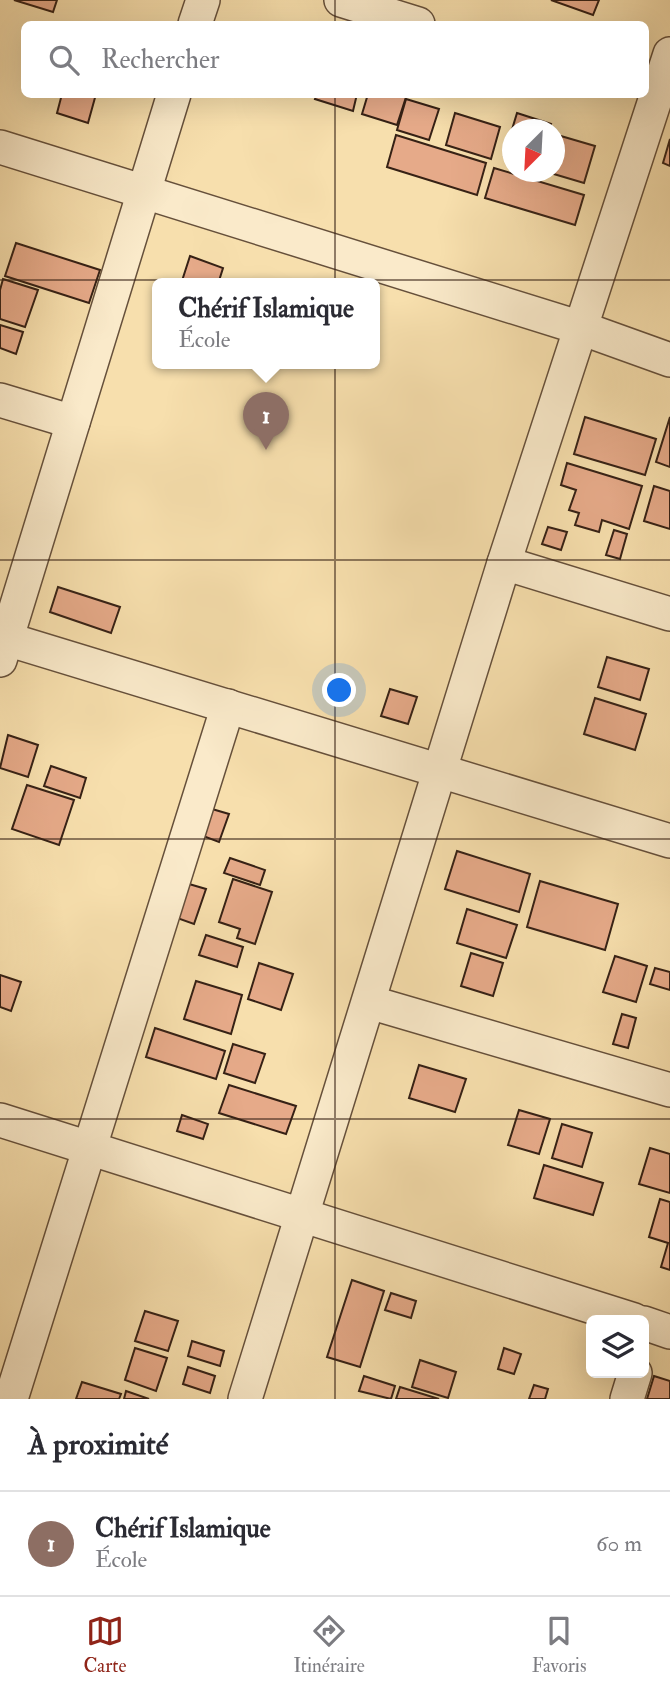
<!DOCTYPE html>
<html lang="fr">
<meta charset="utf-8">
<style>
body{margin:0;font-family:"IM FELL Double Pica",serif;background:#f2f2f3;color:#2b2b33}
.controls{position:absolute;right:21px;bottom:21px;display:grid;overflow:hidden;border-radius:10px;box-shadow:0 7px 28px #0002}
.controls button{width:63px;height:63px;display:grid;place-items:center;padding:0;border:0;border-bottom:2px solid #e1e1e2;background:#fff;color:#2b2b33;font:35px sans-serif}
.compass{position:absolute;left:502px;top:119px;width:63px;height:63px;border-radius:50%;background:#fff;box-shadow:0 7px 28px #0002;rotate:204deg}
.you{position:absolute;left:340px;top:691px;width:24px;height:24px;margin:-18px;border:5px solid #fff;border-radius:50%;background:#1a73e8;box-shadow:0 0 0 10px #1a73e833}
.badge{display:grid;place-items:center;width:46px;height:46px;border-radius:50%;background:#8f2418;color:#fff;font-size:23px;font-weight:700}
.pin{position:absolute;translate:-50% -58px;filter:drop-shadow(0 2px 4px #0008)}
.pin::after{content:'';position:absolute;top:37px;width:24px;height:21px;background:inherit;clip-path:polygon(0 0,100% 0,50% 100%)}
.popup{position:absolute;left:152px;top:278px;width:228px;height:91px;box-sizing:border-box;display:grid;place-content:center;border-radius:10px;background:#fff;filter:drop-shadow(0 2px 5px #0005);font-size:23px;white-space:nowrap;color:#7c7c81}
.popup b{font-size:26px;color:#2b2b33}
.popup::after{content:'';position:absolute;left:50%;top:100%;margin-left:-14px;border:14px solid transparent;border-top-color:#fff}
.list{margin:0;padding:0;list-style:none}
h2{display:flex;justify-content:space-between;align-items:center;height:91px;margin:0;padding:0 28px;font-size:30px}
h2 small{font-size:23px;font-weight:400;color:#7c7c81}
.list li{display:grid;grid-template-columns:46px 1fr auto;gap:21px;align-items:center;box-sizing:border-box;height:105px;padding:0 28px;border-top:2px solid #e1e1e2}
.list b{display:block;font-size:26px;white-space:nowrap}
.list p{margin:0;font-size:23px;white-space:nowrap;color:#7c7c81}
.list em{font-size:23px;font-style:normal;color:#7c7c81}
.icon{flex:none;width:38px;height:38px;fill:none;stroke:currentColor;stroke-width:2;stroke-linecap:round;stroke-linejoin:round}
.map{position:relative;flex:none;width:670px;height:1399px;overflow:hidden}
.search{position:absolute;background:#fff;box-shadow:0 7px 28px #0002;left:21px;right:21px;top:21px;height:77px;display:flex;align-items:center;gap:18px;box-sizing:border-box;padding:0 24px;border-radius:10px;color:#7c7c81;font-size:26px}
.sheet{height:196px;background:#fff}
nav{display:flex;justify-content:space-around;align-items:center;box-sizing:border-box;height:98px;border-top:2px solid #e1e1e2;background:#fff;font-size:19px;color:#7c7c81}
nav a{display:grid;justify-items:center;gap:4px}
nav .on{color:#8f2418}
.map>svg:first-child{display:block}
.building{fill:#e6aa89;stroke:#362115;stroke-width:2}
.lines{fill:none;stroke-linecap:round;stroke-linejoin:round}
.street-casing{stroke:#66503b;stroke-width:36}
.street{stroke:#faeaca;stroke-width:33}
.grid{fill:none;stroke:#362115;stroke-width:2;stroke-opacity:0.55}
</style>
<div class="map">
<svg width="670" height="1399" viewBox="0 0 670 1399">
<rect width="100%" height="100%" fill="#f7dfad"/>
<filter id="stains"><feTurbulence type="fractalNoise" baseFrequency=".00286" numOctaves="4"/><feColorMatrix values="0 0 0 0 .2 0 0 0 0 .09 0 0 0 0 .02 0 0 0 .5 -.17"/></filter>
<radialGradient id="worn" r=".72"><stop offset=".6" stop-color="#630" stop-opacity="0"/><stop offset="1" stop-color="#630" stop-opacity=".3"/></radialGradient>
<g class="building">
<path d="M14 0H57L53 12Z"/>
<path d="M551 0H599L593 15Z"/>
<path d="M62 94H96L88 123 57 113Z"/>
<path d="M317 94H357L353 111 315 99Z"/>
<path d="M368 94H407L397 125 362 114Z"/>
<path d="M406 99 439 109 429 140 397 130Z"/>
<path d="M455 113 500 127 491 159 446 145Z"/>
<path d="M517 113 551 124 549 130H512V158L504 156Z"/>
<path d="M554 134 595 146 584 183 547 172H554Z"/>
<path d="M396 135 486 163 477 195 387 167Z"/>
<path d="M670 139V166L663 163Z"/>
<path d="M494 168 584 195 575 225 485 198Z"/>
<path d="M16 243 100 270 89 303 5 276Z"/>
<path d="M190 256 223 268 218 284H181Z"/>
<path d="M3 279 38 290 25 327 0 319V290Z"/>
<path d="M0 325 23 332 16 354 0 348Z"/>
<path d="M585 417 656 439 645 475 574 454Z"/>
<path d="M670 417V467L656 462Z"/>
<path d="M567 463 642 486 629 529 602 520 599 532 575 525 579 513 569 510 576 490 561 485Z"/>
<path d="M654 486 670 491V529L644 521Z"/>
<path d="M548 527 567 532 561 550 542 544Z"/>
<path d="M614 530 627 534 620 559 606 555Z"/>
<path d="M58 587 120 607 111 633 50 612Z"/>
<path d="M607 657 649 669 640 700 598 687Z"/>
<path d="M390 689 417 697 408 724 381 716Z"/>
<path d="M595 698 646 714 635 750 584 734Z"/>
<path d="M8 735 38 745 28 777 0 768Z"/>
<path d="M51 766 86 778 80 798 44 786Z"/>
<path d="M27 785 74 800 59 845 12 829Z"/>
<path d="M212 809 229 814 219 842 203 836Z"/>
<path d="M457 851 530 874 519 912 445 889Z"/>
<path d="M230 858 265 870 260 885 224 873Z"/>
<path d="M233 879 272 892 255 944 237 938 240 929 219 922Z"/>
<path d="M540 881 618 904 605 950 527 927Z"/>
<path d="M189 884 206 889 194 924 177 918Z"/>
<path d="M467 909 517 925 506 958 457 943Z"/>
<path d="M206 935 243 947 237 967 199 955Z"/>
<path d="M471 953 503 963 493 996 461 986Z"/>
<path d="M615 956 647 966 636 1002 603 992Z"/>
<path d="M259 963 293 974 281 1010 248 999Z"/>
<path d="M655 968 670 972V990L650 984Z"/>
<path d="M0 975 21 982 11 1011 0 1007Z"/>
<path d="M196 981 242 995 231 1034 184 1019Z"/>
<path d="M622 1014 636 1018 628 1048 613 1044Z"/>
<path d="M155 1028 225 1051 216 1079 146 1057Z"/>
<path d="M233 1044 265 1054 255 1083 224 1073Z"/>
<path d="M419 1065 466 1079 455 1112 409 1098Z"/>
<path d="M229 1085 296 1106 286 1134 219 1113Z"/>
<path d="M519 1110 550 1119 539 1154 508 1145Z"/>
<path d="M182 1115 208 1124 203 1139 177 1131Z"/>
<path d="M562 1124 592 1133 582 1167 552 1158Z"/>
<path d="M650 1148 670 1154V1193L639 1184Z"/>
<path d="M544 1165 603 1183 593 1215 534 1198Z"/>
<path d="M660 1199 670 1202V1270L661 1267 668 1243 649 1237Z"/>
<path d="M352 1280 384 1291 360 1367 327 1357Z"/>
<path d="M391 1293 416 1301 411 1318 385 1310Z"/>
<path d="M145 1311 178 1321 168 1351 135 1341Z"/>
<path d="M192 1341 224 1351 220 1366 188 1356Z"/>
<path d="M135 1348 167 1358 156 1391 125 1380Z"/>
<path d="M504 1348 521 1354 514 1374 498 1369Z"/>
<path d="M420 1360 456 1372 448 1398 412 1387Z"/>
<path d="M188 1367 215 1376 210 1393 183 1384Z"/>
<path d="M364 1376 395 1386 391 1399 359 1391Z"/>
<path d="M654 1376 670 1381V1399H647Z"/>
<path d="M82 1382 121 1394 119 1399H76Z"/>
<path d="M534 1385 548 1389 545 1399H529Z"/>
<path d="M400 1387 439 1399H396Z"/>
<path d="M126 1391 149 1399H124Z"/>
</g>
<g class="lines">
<g class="street-casing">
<g id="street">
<path d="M341 0 418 24"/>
<path d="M195 24 203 0"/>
<path d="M0 147 581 328 670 360"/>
<path d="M0 400 73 422"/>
<path d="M504 563 670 614"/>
<path d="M0 637 670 841"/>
<path d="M0 660 174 94"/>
<path d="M369 1002 670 1090"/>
<path d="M0 1120 634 1320"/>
<path d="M644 1323 670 1332"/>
<path d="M11 1399 228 706"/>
<path d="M245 1399 504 563 670 54"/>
<path d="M627 1399 635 1373"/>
</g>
</g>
<use href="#street" class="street"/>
</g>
<path class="grid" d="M335 0V24M335 94V1399M0 280H670M0 560H670M0 839H670M0 1119H670"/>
<rect width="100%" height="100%" filter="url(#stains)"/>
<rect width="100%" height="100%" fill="url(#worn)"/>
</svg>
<div class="controls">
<button><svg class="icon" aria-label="layers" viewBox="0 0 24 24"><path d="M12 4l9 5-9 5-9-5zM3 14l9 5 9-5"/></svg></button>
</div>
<svg class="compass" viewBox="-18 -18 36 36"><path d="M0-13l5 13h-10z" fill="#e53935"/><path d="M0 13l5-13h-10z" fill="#7c7c81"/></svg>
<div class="you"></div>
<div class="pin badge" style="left:266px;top:450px;background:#8d6e63">1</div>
<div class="popup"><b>Chérif Islamique</b>École</div>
<div class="search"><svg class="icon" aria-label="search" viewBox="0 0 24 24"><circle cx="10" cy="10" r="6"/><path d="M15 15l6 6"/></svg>Rechercher</div>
</div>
<section class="sheet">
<h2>À proximité<small></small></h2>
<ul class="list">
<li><span class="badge" style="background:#8d6e63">1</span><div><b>Chérif Islamique</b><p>École</p></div><em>60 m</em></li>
</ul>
</section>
<nav>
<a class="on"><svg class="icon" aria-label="map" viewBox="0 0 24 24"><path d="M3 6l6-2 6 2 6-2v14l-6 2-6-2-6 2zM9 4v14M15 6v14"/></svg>Carte</a>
<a><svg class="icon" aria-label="directions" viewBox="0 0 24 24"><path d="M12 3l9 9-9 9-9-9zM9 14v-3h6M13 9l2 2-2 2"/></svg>Itinéraire</a>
<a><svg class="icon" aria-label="saved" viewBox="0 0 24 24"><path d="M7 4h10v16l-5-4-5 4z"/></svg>Favoris</a>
</nav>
